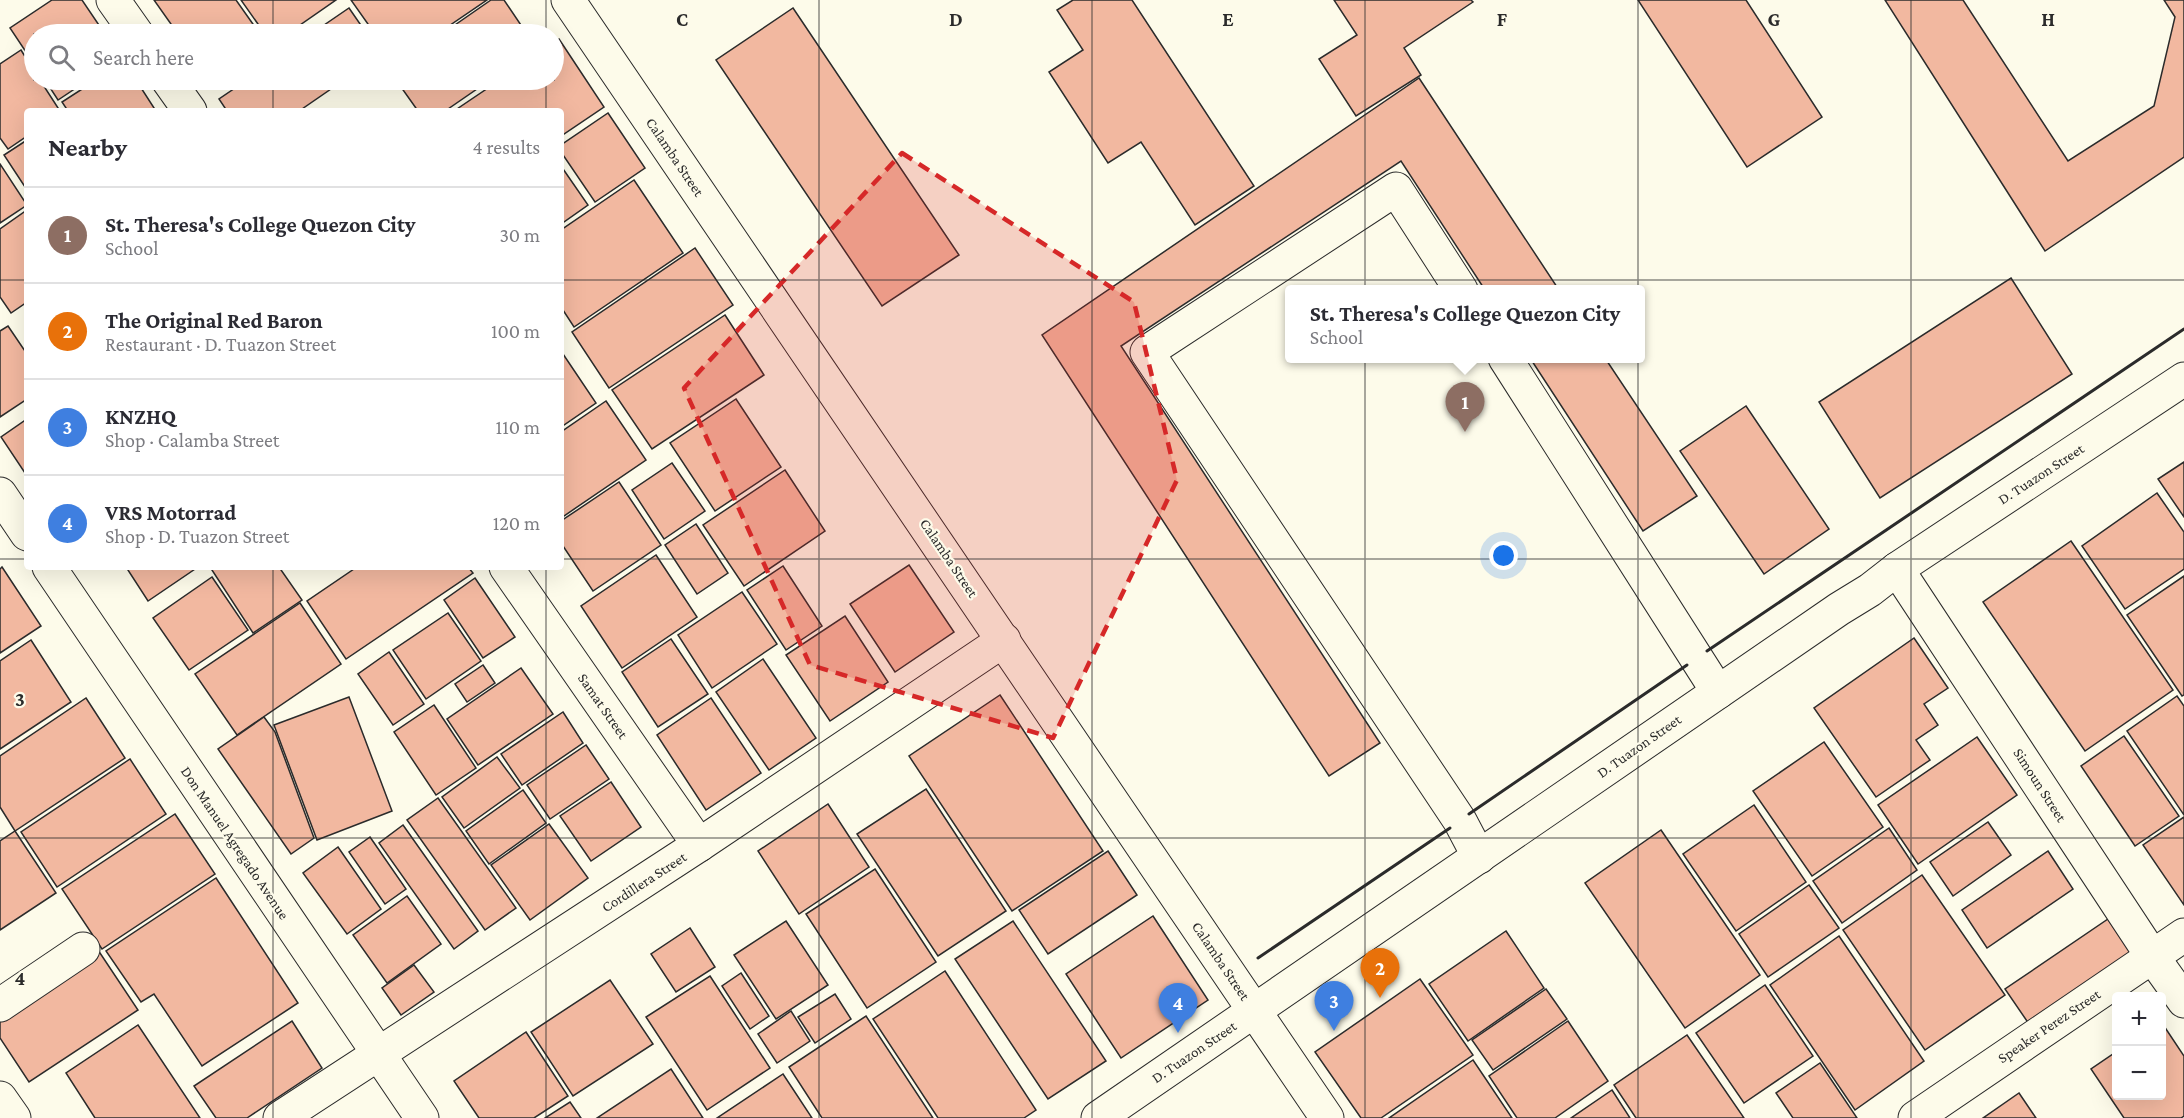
<!DOCTYPE html>
<meta charset="utf-8">
<style>
body{margin:0;font-family:"Crimson Pro",serif;background:#f2f2f3;color:#2b2b33}
.controls{position:absolute;right:18px;bottom:18px;display:grid;overflow:hidden;border-radius:6px;box-shadow:0 6px 24px #0002}
.controls button{width:54px;height:54px;display:grid;place-items:center;padding:0;border:0;border-bottom:2px solid #e1e1e2;background:#fff;color:#2b2b33;font:30px sans-serif}
.you{position:absolute;left:1504px;top:556px;width:21px;height:21px;margin:-15px;border:4px solid #fff;border-radius:50%;background:#1a73e8;box-shadow:0 0 0 9px #1a73e833}
.badge{display:grid;place-items:center;width:39px;height:39px;border-radius:50%;background:#2563eb;color:#fff;font-size:20px;font-weight:700}
.pin{position:absolute;translate:-50% -50px;filter:drop-shadow(0 2px 3px #0008)}
.pin::after{content:'';position:absolute;top:32px;width:21px;height:18px;background:inherit;clip-path:polygon(0 0,100% 0,50% 100%)}
.popup{position:absolute;left:1285px;top:285px;width:360px;height:78px;box-sizing:border-box;display:grid;place-content:center;border-radius:6px;background:#fff;filter:drop-shadow(0 2px 4px #0005);font-size:20px;white-space:nowrap;color:#7c7c81}
.popup b{font-size:22px;color:#2b2b33}
.popup::after{content:'';position:absolute;left:50%;top:100%;margin-left:-12px;border:12px solid transparent;border-top-color:#fff}
.list{margin:0;padding:0;list-style:none}
h2{display:flex;justify-content:space-between;align-items:center;height:78px;margin:0;padding:0 24px;font-size:26px}
h2 small{font-size:20px;font-weight:400;color:#7c7c81}
.list li{display:grid;grid-template-columns:39px 1fr auto;gap:18px;align-items:center;box-sizing:border-box;height:96px;padding:0 24px;border-top:2px solid #e1e1e2}
.list b{display:block;font-size:22px;white-space:nowrap}
.list p{margin:0;font-size:20px;white-space:nowrap;color:#7c7c81}
.list em{font-size:20px;font-style:normal;color:#7c7c81}
.icon{flex:none;width:33px;height:33px;fill:none;stroke:currentColor;stroke-width:2;stroke-linecap:round;stroke-linejoin:round}
.map{position:relative;flex:none;width:2184px;height:1118px;overflow:hidden}
.search{position:absolute;background:#fff;box-shadow:0 6px 24px #0002;left:24px;top:24px;width:540px;height:66px;display:flex;align-items:center;gap:15px;box-sizing:border-box;padding:0 21px;border-radius:33px;color:#7c7c81;font-size:22px}
.panel{position:absolute;background:#fff;box-shadow:0 6px 24px #0002;left:24px;top:108px;width:540px;height:462px;border-radius:6px}
.map>svg:first-child{display:block}
.building{fill:#f2b8a0;stroke:#2b2b2b;stroke-width:1.5}
.lines{fill:none;stroke-linecap:round;stroke-linejoin:round}
.minor-casing{stroke:#2b2b2b;stroke-width:35}
.minor{stroke:#fdfbea;stroke-width:33}
.wall{stroke:#2b2b2b;stroke-width:3}
.marked{fill:#d62828;fill-opacity:0.2;stroke:#d62828;stroke-width:4.5;stroke-dasharray:12 8;stroke-linejoin:round}
.grid{fill:none;stroke:#2b2b2b;stroke-width:1.5;stroke-opacity:0.55}
.labels{text-anchor:middle;dominant-baseline:central;stroke-width:4.5;stroke-linejoin:round;paint-order:stroke}
.street-label{font-size:15px;fill:#2b2b2b;stroke:#fdfbea}
.grid-label{font-size:20px;text-anchor:middle;font-weight:bold;fill:#2b2b2b;stroke:#fdfbea;stroke-width:4.5;stroke-linejoin:round;paint-order:stroke}
</style>
<div class="map">
<svg width="2184" height="1118" viewBox="0 0 2184 1118">
<rect width="100%" height="100%" fill="#fdfbea"/>
<g class="building">
<path d="M52 0H82L105 34H34V64L10 28Z"/>
<path d="M154 0H236L260 34H178Z"/>
<path d="M241 0H336L287 34H265Z"/>
<path d="M351 0H487L437 34H375Z"/>
<path d="M491 0H504L527 34H442Z"/>
<path d="M1073 0H1132L1254 186 1195 225 1141 142 1108 163 1049 72 1083 50 1057 10Z"/>
<path d="M1334 0H1471L1473 2 1404 48 1421 75 1356 116 1319 59 1357 35Z"/>
<path d="M1638 0H1746L1822 117 1747 167Z"/>
<path d="M1885 0H1963L2068 161 2154 106 2175 17 2164 0H2184V157L2045 251Z"/>
<path d="M349 8 367 34H311Z"/>
<path d="M793 8 959 255 882 306 716 60Z"/>
<path d="M559 39 604 107 561 136V111H454L500 80H554V43Z"/>
<path d="M21 50 34 71V80H40L60 111H27V136L8 149 0 138V64Z"/>
<path d="M1419 78 1559 290H1485L1401 161 1121 346 1380 743 1329 776 1042 335Z"/>
<path d="M45 80H88L58 100Z"/>
<path d="M96 80H136L156 111H68L62 102Z"/>
<path d="M247 80H344L299 111H227L219 99Z"/>
<path d="M396 80H490L445 111H418Z"/>
<path d="M608 113 645 168 595 202 561 152V145Z"/>
<path d="M27 140V190L4 155Z"/>
<path d="M0 164 27 205 0 223Z"/>
<path d="M561 166 588 205 561 224Z"/>
<path d="M634 180 683 253 574 327 561 307V230Z"/>
<path d="M27 210V302L11 313 0 297V229Z"/>
<path d="M695 248 733 305 609 388 572 332Z"/>
<path d="M2011 278 2072 374 1880 498 1819 402Z"/>
<path d="M725 315 764 375 652 449 612 390Z"/>
<path d="M8 326 27 354V399L0 417V331Z"/>
<path d="M561 351 596 403 561 427Z"/>
<path d="M1530 358H1605L1697 496 1643 531Z"/>
<path d="M736 399 781 467 715 511 670 443Z"/>
<path d="M606 401 646 460 561 518V432Z"/>
<path d="M1746 406 1829 529 1764 574 1680 451Z"/>
<path d="M27 419V476L1 437Z"/>
<path d="M2184 462V517L2158 479Z"/>
<path d="M672 463 705 511 664 539 632 490Z"/>
<path d="M785 470 825 531 744 586 703 525Z"/>
<path d="M619 482 661 545 593 591 561 543V521Z"/>
<path d="M2157 493 2184 532V569L2125 609 2082 546Z"/>
<path d="M696 524 728 573 697 594 665 545Z"/>
<path d="M2071 541 2173 690 2085 751 1983 602Z"/>
<path d="M656 555 697 617 622 668 581 606Z"/>
<path d="M909 565 954 632 895 672 850 604Z"/>
<path d="M783 566 822 626 786 650 747 590Z"/>
<path d="M2 567 41 626 0 653V569Z"/>
<path d="M126 567H198L148 601Z"/>
<path d="M210 567H279L302 600 253 633Z"/>
<path d="M357 567H468L473 573 346 659 307 601Z"/>
<path d="M2184 576V695L2182 696 2127 615Z"/>
<path d="M212 577 248 630 189 670 153 618Z"/>
<path d="M475 578 515 637 483 658 444 600Z"/>
<path d="M742 592 777 644 712 688 678 635Z"/>
<path d="M300 603 341 664 237 735 195 674Z"/>
<path d="M448 613 481 661 426 699 393 650Z"/>
<path d="M845 616 888 682 830 721 786 655Z"/>
<path d="M1914 638 1948 688 1924 704 1938 725 1916 740 1930 760 1876 797 1814 708Z"/>
<path d="M671 639 708 694 658 727 622 672Z"/>
<path d="M31 640 71 702 0 749V661Z"/>
<path d="M389 652 424 704 393 725 358 674Z"/>
<path d="M763 659 816 738 769 770 716 692Z"/>
<path d="M483 665 495 683 467 702 455 684Z"/>
<path d="M521 668 553 714 478 765 447 719Z"/>
<path d="M1000 695 1103 851 1012 911 909 756Z"/>
<path d="M2177 696 2184 706V815L2127 731Z"/>
<path d="M349 697 392 811 317 840 274 725Z"/>
<path d="M86 698 125 758 15 831 0 807V756Z"/>
<path d="M711 698 761 773 706 810 657 735Z"/>
<path d="M434 705 476 768 436 795 394 732Z"/>
<path d="M563 712 583 743 522 785 501 754Z"/>
<path d="M264 717 275 732 314 838 291 854 218 749Z"/>
<path d="M2124 736 2179 816 2135 846 2081 766Z"/>
<path d="M1977 737 2017 795 1918 864 1878 805Z"/>
<path d="M1824 742 1883 827 1812 876 1753 791Z"/>
<path d="M586 745 609 779 550 819 527 785Z"/>
<path d="M497 757 520 788 464 828 442 797Z"/>
<path d="M130 759 166 814 57 887 21 832Z"/>
<path d="M611 782 641 827 591 861 560 816Z"/>
<path d="M926 789 1006 911 938 956 857 834Z"/>
<path d="M523 790 546 823 489 864 466 831Z"/>
<path d="M438 798 516 908 485 930 407 820Z"/>
<path d="M828 804 869 867 799 914 758 851Z"/>
<path d="M1754 805 1806 882 1736 931 1683 854Z"/>
<path d="M175 814 215 874 102 949 62 889Z"/>
<path d="M2184 817V905L2143 845Z"/>
<path d="M1988 822 2011 855 1953 896 1930 862Z"/>
<path d="M549 824 588 878 530 920 491 865Z"/>
<path d="M403 825 478 931 454 949 379 843Z"/>
<path d="M1889 828 1917 870 1842 923 1813 881Z"/>
<path d="M1661 830 1760 975 1685 1028 1585 883Z"/>
<path d="M15 831 56 893 0 930V841Z"/>
<path d="M370 837 406 889 385 904 349 852Z"/>
<path d="M338 847 381 909 347 934 303 873Z"/>
<path d="M1108 851 1137 895 1048 954 1019 910Z"/>
<path d="M2048 851 2073 889 1987 948 1962 910Z"/>
<path d="M875 869 936 962 867 1008 806 914Z"/>
<path d="M1922 875 2005 995 1925 1050 1843 930Z"/>
<path d="M216 878 298 1003 202 1066 154 994 141 1002 106 951Z"/>
<path d="M1809 885 1839 928 1768 977 1739 934Z"/>
<path d="M407 896 441 944 387 983 353 935Z"/>
<path d="M1153 916 1208 1000 1121 1058 1066 974Z"/>
<path d="M2108 919 2132 954 2029 1024 2005 989Z"/>
<path d="M786 921 828 985 776 1019 734 955Z"/>
<path d="M1013 921 1106 1061 1048 1099 955 959Z"/>
<path d="M690 928 715 967 676 992 651 954Z"/>
<path d="M1506 931 1544 988 1468 1041 1429 984Z"/>
<path d="M1839 936 1924 1061 1855 1110 1770 985Z"/>
<path d="M98 950 138 1010 29 1082 0 1038V1015Z"/>
<path d="M414 965 434 992 401 1015 382 988Z"/>
<path d="M945 971 1036 1110 1024 1118H938L873 1019Z"/>
<path d="M741 973 769 1016 750 1029 722 986Z"/>
<path d="M710 976 770 1068 707 1110 646 1017Z"/>
<path d="M1420 979 1473 1055 1381 1118H1361L1315 1052Z"/>
<path d="M610 980 653 1044 573 1096 531 1032Z"/>
<path d="M1765 985 1813 1056 1744 1103 1696 1033Z"/>
<path d="M1546 989 1567 1019 1493 1070 1472 1040Z"/>
<path d="M835 994 851 1019 815 1043 798 1017Z"/>
<path d="M791 1011 810 1041 777 1063 758 1034Z"/>
<path d="M866 1016 933 1118H822L789 1067Z"/>
<path d="M292 1021 322 1068 247 1118H216L194 1086Z"/>
<path d="M1568 1021 1608 1081 1555 1118H1517L1489 1076Z"/>
<path d="M2162 1023 2184 1056V1116L2181 1118H2124L2091 1069 2116 1052V1096H2162Z"/>
<path d="M138 1025 200 1118H95L66 1073Z"/>
<path d="M526 1032 568 1096 534 1118H479L454 1081Z"/>
<path d="M1687 1035 1744 1118H1636L1614 1085Z"/>
<path d="M1473 1060 1512 1118H1389Z"/>
<path d="M1820 1063 1857 1118H1793L1776 1093Z"/>
<path d="M671 1069 703 1118H597Z"/>
<path d="M783 1074 812 1118H717Z"/>
<path d="M1612 1090 1630 1118H1571Z"/>
<path d="M2019 1093 2036 1118H1983Z"/>
<path d="M570 1102 581 1118H545Z"/>
</g>
<g class="lines">
<g class="minor-casing">
<g id="minor">
<path d="M113 0 137 34"/>
<path d="M568 0 1327 1118"/>
<path d="M168 80 190 111"/>
<path d="M1461 290 1396 189 1147 352 1460 821 1479 857"/>
<path d="M1505 358 1718 692"/>
<path d="M0 494 27 534"/>
<path d="M49 567 422 1118"/>
<path d="M506 567 699 845"/>
<path d="M1897 569 2152 956 2184 1001"/>
<path d="M0 1005 83 949"/>
<path d="M0 1098 14 1118"/>
<path d="M280 1118 699 845 1004 640"/>
<path d="M1098 1118 1839 609 1870 590 1897 569 2184 379"/>
<path d="M1915 1118 2184 935"/>
</g>
</g>
<use href="#minor" class="minor"/>
<g class="wall">
<path d="M1707 651 2184 329"/>
<path d="M1469 814 1687 665"/>
<path d="M1258 958 1450 828"/>
</g>
</g>
<path class="marked" d="M902 153 1134 302 1177 480 1053 738 810 665 684 388Z"/>
<path class="grid" d="M273 0V34M546 0V34M819 0V1118M1092 0V1118M1365 0V1118M1638 0V1118M1911 0V1118M273 80V111M546 80V111M0 280H27M561 280H2184M0 559H27M561 559H2184M273 567V1118M546 567V1118M0 838H2184"/>
<g class="labels">
<g class="street-label">
<text transform="translate(675 157) rotate(56)">Calamba Street</text>
<text transform="translate(2041 474) rotate(-33)">D. Tuazon Street</text>
<text transform="translate(949 558) rotate(56)">Calamba Street</text>
<text transform="translate(603 706) rotate(55)">Samat Street</text>
<text transform="translate(1639 746) rotate(-35)">D. Tuazon Street</text>
<text transform="translate(2040 785) rotate(57)">Simoun Street</text>
<text transform="translate(235 843) rotate(56)">Don Manuel Agregado Avenue</text>
<text transform="translate(644 882) rotate(-33)">Cordillera Street</text>
<text transform="translate(1221 961) rotate(56)">Calamba Street</text>
<text transform="translate(2049 1026) rotate(-34)">Speaker Perez Street</text>
<text transform="translate(1194 1052) rotate(-34)">D. Tuazon Street</text>
</g>
</g>
<g class="grid-label">
<text x="682" y="26">C</text>
<text x="956" y="26">D</text>
<text x="1228" y="26">E</text>
<text x="1502" y="26">F</text>
<text x="1774" y="26">G</text>
<text x="2048" y="26">H</text>
<text x="20" y="706">3</text>
<text x="20" y="985">4</text>
</g>
</svg>
<div class="controls">
<button>+</button>
<button>−</button>
</div>
<div class="you"></div>
<div class="pin badge" style="left:1465px;top:432px;background:#8d6e63">1</div>
<div class="popup"><b>St. Theresa's College Quezon City</b>School</div>
<div class="pin badge" style="left:1380px;top:998px;background:#e8710a">2</div>
<div class="pin badge" style="left:1334px;top:1031px;background:#3f7fe0">3</div>
<div class="pin badge" style="left:1178px;top:1033px;background:#3f7fe0">4</div>
<div class="search"><svg class="icon" aria-label="search" viewBox="0 0 24 24"><circle cx="10" cy="10" r="6"/><path d="M15 15l6 6"/></svg>Search here</div>
<section class="panel">
<h2>Nearby<small>4 results</small></h2>
<ul class="list">
<li><span class="badge" style="background:#8d6e63">1</span><div><b>St. Theresa's College Quezon City</b><p>School</p></div><em>30 m</em></li>
<li><span class="badge" style="background:#e8710a">2</span><div><b>The Original Red Baron</b><p>Restaurant · D. Tuazon Street</p></div><em>100 m</em></li>
<li><span class="badge" style="background:#3f7fe0">3</span><div><b>KNZHQ</b><p>Shop · Calamba Street</p></div><em>110 m</em></li>
<li><span class="badge" style="background:#3f7fe0">4</span><div><b>VRS Motorrad</b><p>Shop · D. Tuazon Street</p></div><em>120 m</em></li>
</ul>
</section>
</div>
